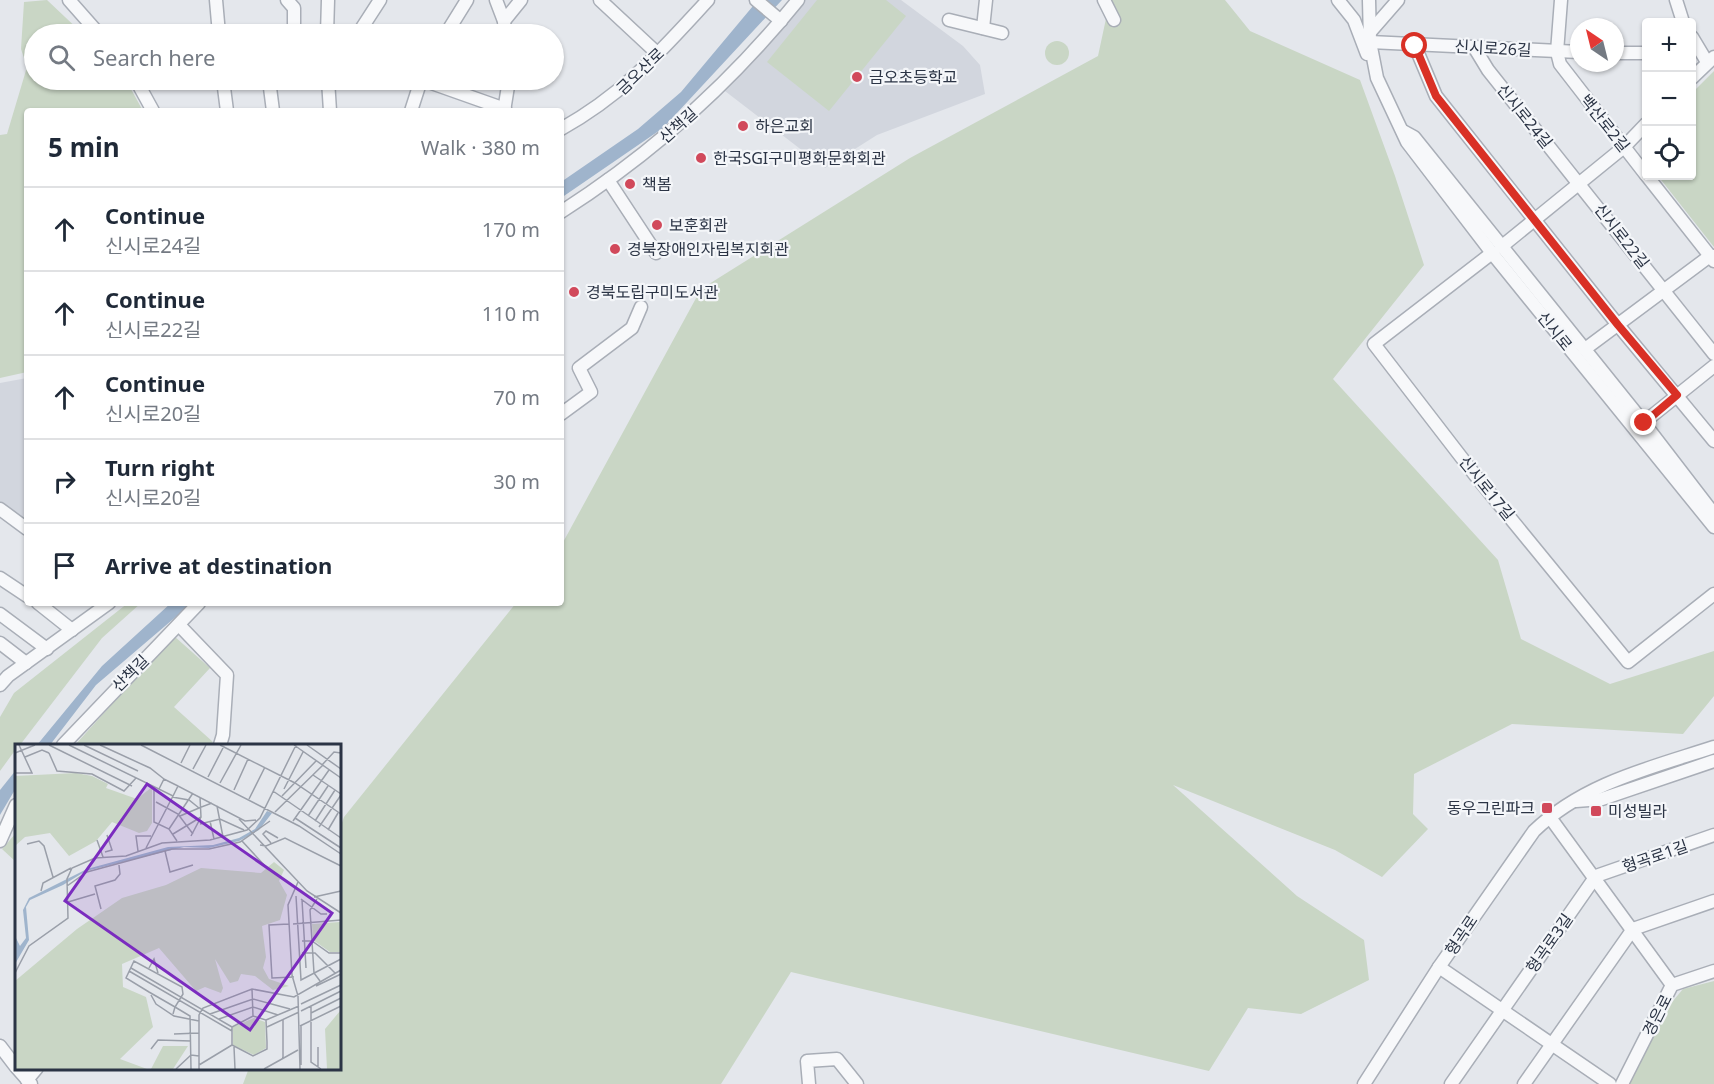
<!DOCTYPE html>
<meta charset="utf-8">
<style>
body{margin:0;font-family:"Noto Sans","Noto Sans KR",sans-serif;background:#f6f6f7;color:#1f2937}
.controls{position:absolute;right:18px;top:18px;display:grid;overflow:hidden;border-radius:6px;box-shadow:0 2px 4px #0004}
.controls button{width:54px;height:54px;display:grid;place-items:center;padding:0;border:0;border-bottom:2px solid #e0e1e3;background:#fff;color:#1f2937;font:30px sans-serif}
.compass{position:absolute;left:1570px;top:18px;width:54px;height:54px;border-radius:50%;background:#fff;box-shadow:0 2px 4px #0004;rotate:325deg}
.stop{position:absolute;width:18px;height:18px;margin:-14px;border:4px solid #d93025;border-radius:50%;background:#fff}
.stop.end{background:#d93025;border-color:#fff;box-shadow:0 2px 6px #0008}
.list{margin:0;padding:0;list-style:none}
h2{display:flex;justify-content:space-between;align-items:center;height:78px;margin:0;padding:0 24px;font-size:26px}
h2 small{font-size:20px;font-weight:400;color:#747a83}
.list li{display:grid;grid-template-columns:39px 1fr auto;gap:18px;align-items:center;box-sizing:border-box;height:84px;padding:0 24px;border-top:2px solid #e0e1e3}
.list b{display:block;font-size:22px;white-space:nowrap}
.list p{margin:0;font-size:20px;white-space:nowrap;color:#747a83}
.list em{font-size:20px;font-style:normal;color:#747a83}
.icon{flex:none;width:33px;height:33px;fill:none;stroke:currentColor;stroke-width:2;stroke-linecap:round;stroke-linejoin:round}
.map{position:relative;flex:none;width:1714px;height:1084px;overflow:hidden}
.search{position:absolute;background:#fff;box-shadow:0 2px 4px #0004;left:24px;top:24px;width:540px;height:66px;display:flex;align-items:center;gap:15px;box-sizing:border-box;padding:0 21px;border-radius:33px;color:#747a83;font-size:22px}
.panel{position:absolute;background:#fff;box-shadow:0 2px 4px #0004;left:24px;top:108px;width:540px;height:498px;border-radius:6px}
.map>svg:first-child{display:block}
.built{fill:#d2d6de}
.green{fill:#c9d6c5}
.water{fill:#9fb4cc}
.lines{fill:none;stroke-linecap:round;stroke-linejoin:round}
.minor-casing{stroke:#a9aeb7;stroke-width:15}
.minor{stroke:#f7f8fa;stroke-width:12}
.route{stroke:#d93025;stroke-width:8}
.poi-dot{fill:#d1495b;stroke:#f4f6f9;stroke-width:2}
.labels{text-anchor:middle;dominant-baseline:central;stroke-width:4.5;stroke-linejoin:round;paint-order:stroke}
.street-label{font-size:16px;fill:#2b3445;stroke:#f4f6f9}
.poi-label{font-size:16px;fill:#2b3445;stroke:#f4f6f9;text-anchor:start}
.inset-road{fill:none;stroke:#9a9fa9;stroke-width:1.5}
.view{fill:#7b2cbf;fill-opacity:0.15;stroke:#7b2cbf;stroke-width:3}
.inset-edge{fill:none;stroke:#2b3445;stroke-width:3}
</style>
<div class="map">
<svg width="1714" height="1084" viewBox="0 0 1714 1084">
<rect width="100%" height="100%" fill="#e4e7ec"/>
<g class="built">
<path d="M801 0H901L963 46 980 65 985 94 877 135 825 168 721 88Z"/>
<path d="M27 378V529L0 510V383Z"/>
</g>
<g class="green">
<path d="M47 0 83 34H34V80H126L143 111H27V372L0 378V135L7 134 27 67 21 49 24 2Z"/>
<path d="M817 0H886L906 16 829 111 767 62Z"/>
<path d="M1110 0H1225L1250 31 1360 80 1395 176 1424 265 1333 379 1498 560 1521 639 1610 684 1714 651V696L1683 734 1512 724 1414 774 1413 814 1428 829 1382 877 1335 850 1173 785 1297 896 1364 940 1369 980 1301 1014 1248 1008 1209 1071 791 972 721 1084H243L249 1068H339V831L344 817 516 603H561V546L701 289 910 158 1098 56Z"/>
<circle cx="1057" cy="53" r="12"/>
<path d="M1714 71V247L1658 176H1692V93Z"/>
<path d="M128 603H141L102 638 20 745H16V749L0 771V717L14 693Z"/>
<path d="M174 636 210 668 174 707 213 742 210 745H75Z"/>
<path d="M16 833V862L2 849Z"/>
<path d="M1714 981V1084H1627L1667 1008 1683 989Z"/>
</g>
<g class="water">
<path d="M758 0H782L663 128 561 198V182L638 129 681 92Z"/>
<path d="M171 603H192L96 685 50 745H37L102 666Z"/>
<path d="M16 770V788L0 815V790Z"/>
</g>
<g class="lines">
<g class="minor-casing">
<g id="minor">
<path d="M69 0 99 34"/>
<path d="M216 0 219 34"/>
<path d="M287 0 294 8V34"/>
<path d="M496 0 504 21 505 34"/>
<path d="M600 0 658 54"/>
<path d="M756 0 781 21"/>
<path d="M1104 0 1114 20"/>
<path d="M1338 0 1354 20 1367 54"/>
<path d="M1369 0 1370 42 1377 78 1407 142 1492 253 1714 527"/>
<path d="M1561 0 1557 52 1560 64 1646 175"/>
<path d="M1676 0 1683 22"/>
<path d="M949 20 1002 33"/>
<path d="M504 21 521 0"/>
<path d="M983 28 986 0"/>
<path d="M1371 31 1398 0"/>
<path d="M327 34 328 0"/>
<path d="M358 34 380 0"/>
<path d="M446 34 467 0"/>
<path d="M1692 37 1707 62"/>
<path d="M1370 42 1579 52"/>
<path d="M1415 46 1436 96 1618 325 1714 441"/>
<path d="M1474 47 1488 70 1714 354"/>
<path d="M1615 53H1646"/>
<path d="M1692 78 1714 57"/>
<path d="M136 80 153 111"/>
<path d="M223 80 227 111"/>
<path d="M269 80 273 111"/>
<path d="M328 80 330 111"/>
<path d="M423 80 505 109"/>
<path d="M411 111 421 80"/>
<path d="M504 111 509 80"/>
<path d="M561 129C624 94 660 52 708 0"/>
<path d="M1403 131 1414 137 1644 423 1714 514"/>
<path d="M1647 176 1714 261"/>
<path d="M608 180 656 253"/>
<path d="M561 212C652 154 730 84 798 0"/>
<path d="M1501 247 1624 147 1646 124"/>
<path d="M1492 253 1374 344 1475 475 1628 662 1714 594"/>
<path d="M1585 349 1710 256H1714"/>
<path d="M561 414 591 392 579 368 632 328 641 307"/>
<path d="M1638 427 1714 366"/>
<path d="M0 509 27 529"/>
<path d="M0 578 27 596"/>
<path d="M38 603 72 630"/>
<path d="M0 614 47 649"/>
<path d="M179 625 227 675 223 735 220 745"/>
<path d="M0 643 26 663"/>
<path d="M0 685 8 676 109 603"/>
<path d="M63 745 199 603"/>
<path d="M1576 801 1602 799 1714 761"/>
<path d="M1549 816 1672 985"/>
<path d="M0 841 16 805"/>
<path d="M1439 967 1610 1084"/>
<path d="M0 1046 16 1067"/>
<path d="M17 1068 31 1084"/>
<path d="M27 1080 37 1068"/>
<path d="M809 1084 807 1061 837 1059 857 1084"/>
<path d="M1364 1084 1439 967 1534 831C1584 783 1650 768 1714 747"/>
<path d="M1451 1084 1596 876 1714 835"/>
<path d="M1524 1084 1633 929 1714 901"/>
<path d="M1622 1084 1672 985 1714 971"/>
</g>
</g>
<use href="#minor" class="minor"/>
</g>
<g class="lines">
<path class="route" d="M1415 46 1436 96 1618 325 1677 395 1644 423"/>
</g>
<g class="poi-dot">
<circle cx="857" cy="77" r="6"/>
<circle cx="743" cy="126" r="6"/>
<circle cx="701" cy="158" r="6"/>
<circle cx="630" cy="184" r="6"/>
<circle cx="657" cy="225" r="6"/>
<circle cx="615" cy="249" r="6"/>
<circle cx="574" cy="292" r="6"/>
<rect x="1541" y="802" width="12" height="12" rx="3"/>
<rect x="1590" y="805" width="12" height="12" rx="3"/>
</g>
<g class="labels">
<g class="street-label">
<text transform="translate(1493 48) rotate(3)">신시로26길</text>
<text transform="translate(640 71) rotate(-44)">금오산로</text>
<text transform="translate(1525 116) rotate(51)">신시로24길</text>
<text transform="translate(1605 123) rotate(51)">백산로2길</text>
<text transform="translate(678 125) rotate(-42)">산책길</text>
<text transform="translate(1622 236) rotate(52)">신시로22길</text>
<text transform="translate(1555 331) rotate(51)">신시로</text>
<text transform="translate(1487 488) rotate(51)">신시로17길</text>
<text transform="translate(130 673) rotate(-45)">산책길</text>
<text transform="translate(1655 856) rotate(-19)">형곡로1길</text>
<text transform="translate(1461 935) rotate(-56)">형곡로</text>
<text transform="translate(1549 943) rotate(-55)">형곡로3길</text>
<text transform="translate(1657 1015) rotate(-63)">경은로</text>
</g>
<g class="poi-label">
<text x="869" y="77">금오초등학교</text>
<text x="755" y="126">하은교회</text>
<text x="713" y="158">한국SGI구미평화문화회관</text>
<text x="642" y="184">책봄</text>
<text x="669" y="225">보훈회관</text>
<text x="627" y="249">경북장애인자립복지회관</text>
<text x="586" y="292">경북도립구미도서관</text>
<text x="1535" y="808" text-anchor="end">동우그린파크</text>
<text x="1608" y="811">미성빌라</text>
</g>
</g>
<g transform="translate(15 744)">
<rect width="326" height="326" fill="#e4e7ec"/>
<path d="M61 29 77 32 93 40 91 44 122 55 137 43V79L132 87 124 89 97 78 81 97 54 112 35 89 10 93 0 102V32ZM259 118 269 126 264 137 272 151 265 176 247 182 251 213 248 224 254 235 274 242 258 246 240 232 226 230 223 237 215 239 200 215 208 244 206 249 190 243 181 247 144 204 107 220 108 243 131 253 138 283 105 315 132 325H0V237L62 185 107 154 151 141 186 124 246 129ZM325 178V208H315L298 196 297 180ZM325 267V325H312L310 285ZM239 274 250 278 251 304 239 311 218 301V283ZM148 302H173L158 325H136Z" fill="#c9d6c5"/>
<path d="M252 67 257 69 244 86 224 97 194 104 169 103 71 127 48 141 15 156 11 163 14 196 0 220V192L5 202 11 194 8 166 14 154 72 125 153 103 198 101 224 94 240 85Z" fill="#9fb4cc"/>
<path class="inset-road" d="M34 1 117 42M54 1 158 52 163 42 230 77 241 76M69 1 123 27M85 1 135 24 149 35M126 1 284 82 326 110M205 1 280 39 326 70M279 1 326 34M292 1 326 25M0 9 20 1M34 9 42 27 77 30 109 47 121 34M10 13 27 6 34 9M166 19 175 1M307 21 319 8 326 9M178 25 191 1M0 29H17L4 1M298 31 326 50M193 33 209 2M205 39 226 1M139 43V78L154 85 162 97M144 45 149 35 163 42M269 45 288 8M219 46 233 15M258 47 326 94M267 52 301 17M157 53 174 56 184 64 197 59M234 55 250 23M141 58 163 70 178 90M202 62 208 93M260 68 308 21M165 72 184 64M293 72 313 42M280 74 326 104M224 75 292 147 326 169M195 77 199 95M278 77 314 26M300 77 320 46M185 80 205 75 229 86M304 83 326 51M154 85 178 49M313 86 323 69M158 90 186 73M176 92 186 73 185 53M82 96 88 113M227 97 251 123M256 99 248 90 251 87 263 94M12 100 24 97 29 102 38 133M245 101 251 102 270 94 326 122M131 104 158 52M123 107 121 92H136M150 107 155 128 178 121M90 108 97 106 92 91M283 138 273 161 277 231 283 252 285 325M52 142 72 128 157 105H194L225 98 255 77M26 147 28 139 56 124M281 152 286 236 326 215M299 153 326 147M286 155 306 170H312M302 155 295 166 299 229 305 237M287 156 291 224M53 158 80 150M86 165 80 142 100 136 105 130 104 121M274 180 254 181 257 234 279 233M278 180 326 176M287 197H297L314 209H326M287 209H300L320 229M116 224 217 283M134 224 139 215 143 229M114 227 217 287M0 229 14 202 53 174 52 135 57 124 80 114 111 112 147 99 195 96 232 86 245 74 281 1M301 242 326 230M237 245 238 272M136 251 141 260 159 272 184 277M286 260 326 241M296 262V318L306 325M286 267 326 247M296 269 326 254M158 270 160 263 168 250 167 243 119 217 111 234 134 248 160 263 175 272 176 325M195 270 238 255 275 265M238 272 251 276 252 298V305L238 312 217 301V283ZM204 275 238 263 263 271M268 275V314M251 276 284 262M285 282 326 262M252 283 284 268M159 290 184 289M219 303 220 325M136 305 143 296 176 297M184 321 217 301M286 321V281M303 324V303M161 325 176 311 184 312M184 325V271L188 264 237 245 279 253 326 226M249 325 283 306"/>
<path class="view" d="M132 40 317 169 235 286 50 157Z"/>
<rect width="326" height="326" class="inset-edge"/>
</g>
</svg>
<div class="controls">
<button>+</button>
<button>−</button>
<button><svg class="icon" aria-label="locate" viewBox="0 0 24 24"><circle cx="12" cy="12" r="6"/><path d="M12 2v4M12 18v4M2 12h4M18 12h4"/></svg></button>
</div>
<svg class="compass" viewBox="-18 -18 36 36"><path d="M0-13l5 13h-10z" fill="#e53935"/><path d="M0 13l5-13h-10z" fill="#747a83"/></svg>
<div class="stop" style="left:1415px;top:46px"></div>
<div class="stop end" style="left:1644px;top:423px"></div>
<div class="search"><svg class="icon" aria-label="search" viewBox="0 0 24 24"><circle cx="10" cy="10" r="6"/><path d="M15 15l6 6"/></svg>Search here</div>
<section class="panel">
<h2>5 min<small>Walk · 380 m</small></h2>
<ul class="list">
<li><svg class="icon" aria-label="ahead" viewBox="0 0 24 24"><path d="M12 20V5M6 11l6-6 6 6"/></svg><div><b>Continue</b><p>신시로24길</p></div><em>170 m</em></li>
<li><svg class="icon" aria-label="ahead" viewBox="0 0 24 24"><path d="M12 20V5M6 11l6-6 6 6"/></svg><div><b>Continue</b><p>신시로22길</p></div><em>110 m</em></li>
<li><svg class="icon" aria-label="ahead" viewBox="0 0 24 24"><path d="M12 20V5M6 11l6-6 6 6"/></svg><div><b>Continue</b><p>신시로20길</p></div><em>70 m</em></li>
<li><svg class="icon" aria-label="right" viewBox="0 0 24 24"><path d="M7 20v-9h11M14 6l5 5-5 5"/></svg><div><b>Turn right</b><p>신시로20길</p></div><em>30 m</em></li>
<li><svg class="icon" aria-label="arrive" viewBox="0 0 24 24"><path d="M6 21V4h12l-3 4 3 4H6"/></svg><div><b>Arrive at destination</b></div></li>
</ul>
</section>
</div>
